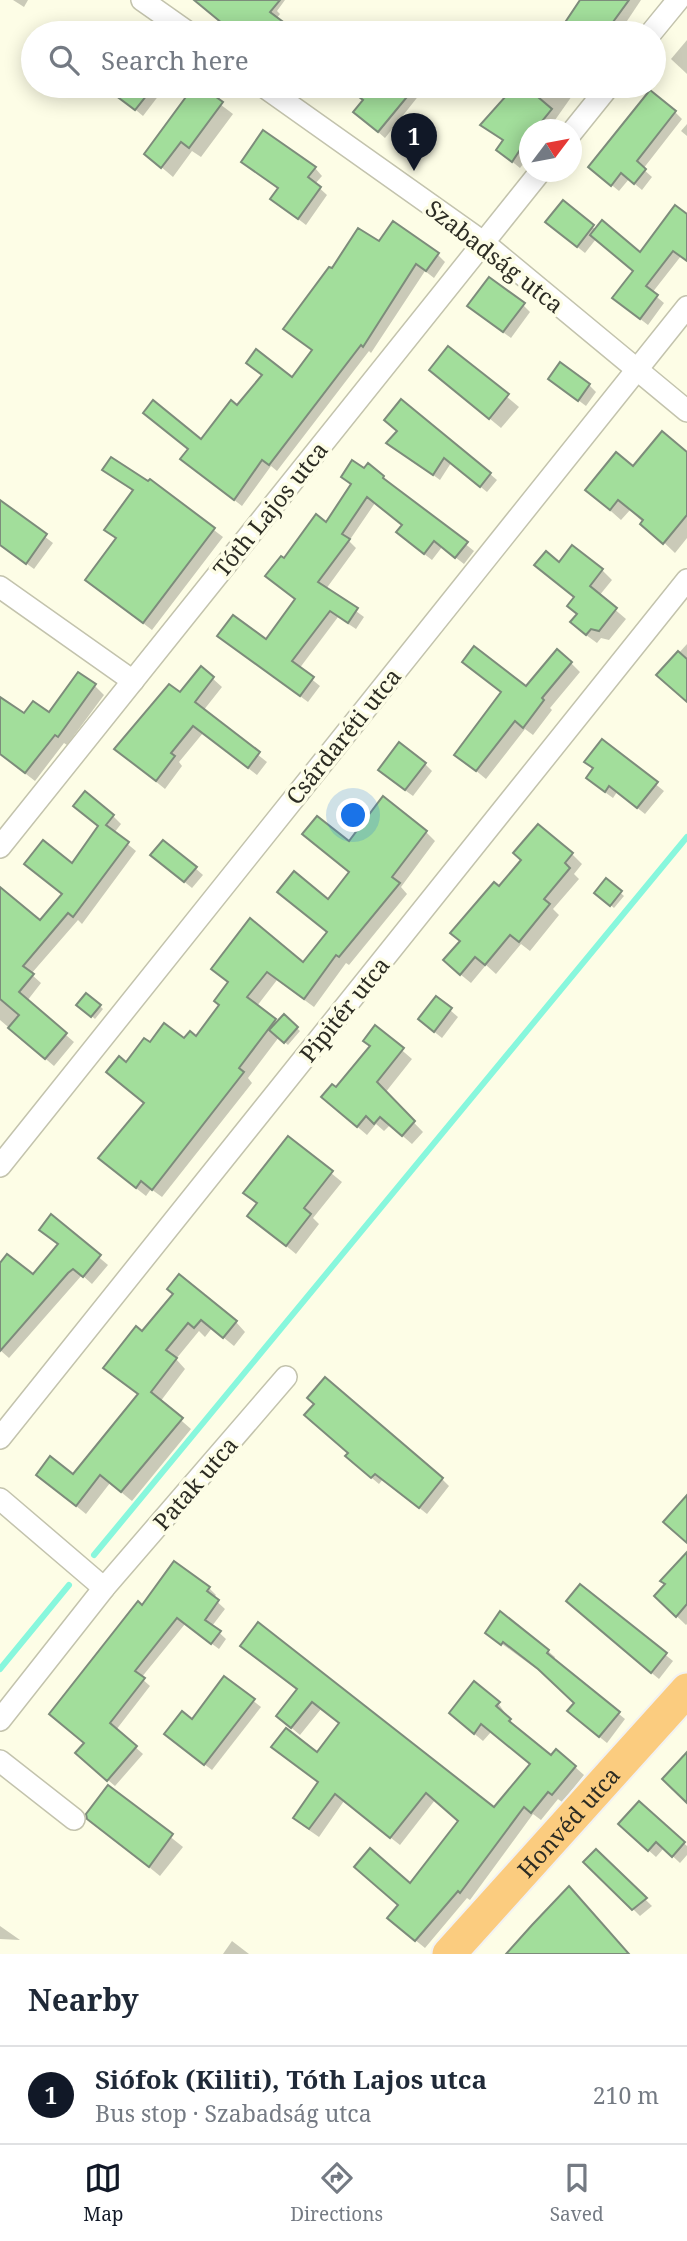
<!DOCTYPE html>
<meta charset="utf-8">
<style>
body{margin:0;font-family:"Noto Serif",serif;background:#f2f2f3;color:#1f2937}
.compass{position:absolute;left:519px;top:119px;width:63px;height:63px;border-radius:50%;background:#fff;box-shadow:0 4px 18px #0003;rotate:58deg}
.you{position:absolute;left:354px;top:816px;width:24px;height:24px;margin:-18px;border:5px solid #fff;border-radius:50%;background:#1a73e8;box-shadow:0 0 0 10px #1a73e833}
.badge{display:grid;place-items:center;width:46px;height:46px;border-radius:50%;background:#111827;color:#fff;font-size:23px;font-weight:700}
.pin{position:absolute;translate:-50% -58px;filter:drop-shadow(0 2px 4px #0008)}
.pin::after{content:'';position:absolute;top:37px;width:24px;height:21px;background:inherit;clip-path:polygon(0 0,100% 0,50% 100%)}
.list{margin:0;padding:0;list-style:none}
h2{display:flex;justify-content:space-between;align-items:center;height:91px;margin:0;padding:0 28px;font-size:30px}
h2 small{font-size:23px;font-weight:400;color:#747a83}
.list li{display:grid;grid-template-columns:46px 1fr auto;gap:21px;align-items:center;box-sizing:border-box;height:98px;padding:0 28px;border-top:2px solid #e0e1e3}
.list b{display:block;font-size:26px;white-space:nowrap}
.list p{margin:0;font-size:23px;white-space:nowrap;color:#747a83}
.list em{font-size:23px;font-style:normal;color:#747a83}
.icon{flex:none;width:38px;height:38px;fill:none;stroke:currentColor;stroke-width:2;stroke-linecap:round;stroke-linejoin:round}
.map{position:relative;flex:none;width:687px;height:1954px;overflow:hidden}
.search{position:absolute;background:#fff;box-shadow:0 4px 18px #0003;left:21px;right:21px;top:21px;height:77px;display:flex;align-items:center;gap:18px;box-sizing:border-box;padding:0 24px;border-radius:38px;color:#747a83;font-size:26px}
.sheet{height:189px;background:#fff}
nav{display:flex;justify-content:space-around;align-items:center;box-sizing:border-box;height:98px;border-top:2px solid #e0e1e3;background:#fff;font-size:19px;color:#747a83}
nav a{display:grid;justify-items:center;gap:4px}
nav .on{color:#111827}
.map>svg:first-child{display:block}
.shadow{fill:#0003}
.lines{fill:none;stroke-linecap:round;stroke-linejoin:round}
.stream{stroke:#88f7dd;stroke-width:6}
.building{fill:#a2de9b;stroke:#7d8c7b;stroke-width:2}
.street-casing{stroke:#c3c3ad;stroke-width:24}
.primary-casing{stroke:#f2f2f2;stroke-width:37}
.street{stroke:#fff;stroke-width:21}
.primary{stroke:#fbcc7f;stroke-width:33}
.labels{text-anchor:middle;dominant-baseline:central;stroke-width:7;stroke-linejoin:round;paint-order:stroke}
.street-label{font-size:23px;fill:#2c2c23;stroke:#fdfde6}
</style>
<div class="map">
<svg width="687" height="1954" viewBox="0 0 687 1954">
<rect width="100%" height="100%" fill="#fdfde6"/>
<g class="shadow">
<path d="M13 0H28L24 7Z"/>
<path d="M195 0H285L277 11 280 14 276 19 295 33H236Z"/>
<path d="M580 0H641L619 33H559Z"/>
<path d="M84 24 97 33H78Z"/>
<path d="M687 40V74L671 59Z"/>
<path d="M125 86H166L143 116 118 95Z"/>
<path d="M196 86 233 114 201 157 192 151 173 177 146 154Z"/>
<path d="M320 86H339L333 95Z"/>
<path d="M372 86H433L428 92 424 89 385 138 362 118 365 101 362 98Z"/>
<path d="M517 86H579L548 130H530V155L520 168 498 150 504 142 482 125Z"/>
<path d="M675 112 682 119 643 169 652 177 642 190 629 179 619 191 597 173Z"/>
<path d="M687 124V136L681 131Z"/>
<path d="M243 162 315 168 322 176 315 184 327 195 306 225 272 199 279 189Z"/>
<path d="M563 203 596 230 640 255 687 216V261L681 256 652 293 664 303 648 325 621 304 635 271 596 239 585 253 555 229Z"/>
<path d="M379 244 437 254 445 262 434 278 425 271 371 353 369 351 277 471 271 466 242 506 190 466 202 441 237 407 292 379 313 351 286 329 332 271Z"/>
<path d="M523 305 530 312 511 338 476 313Z"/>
<path d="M448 348 519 407 501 428 431 370Z"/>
<path d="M558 385H589L596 392 586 406Z"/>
<path d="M399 432 490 474 497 480 487 492 451 463 440 480 389 443Z"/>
<path d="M687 455V538L675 553 630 510 621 520 587 490 633 468Z"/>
<path d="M104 470 148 484 150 481 223 537 152 630 87 580 117 539 107 530 134 492Z"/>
<path d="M365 470 383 477 474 551 464 564 442 547 432 560 406 540 404 525 375 503 349 541 356 548 326 589 364 617 356 629 338 617 299 669 320 686 308 702 219 636 266 641 297 600 284 561 326 524Z"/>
<path d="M0 502 53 543 34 569 0 544Z"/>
<path d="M537 565 602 570 612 580 599 596 626 619 609 640 601 638 597 643 582 632 576 598Z"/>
<path d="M687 644V701L659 675Z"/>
<path d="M571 663 580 672 550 708 552 710 533 735 525 729 486 779 457 755 526 688Z"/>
<path d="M201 668 222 687 203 711 267 762 257 775 203 733 179 762 182 766 165 789 116 749 180 695Z"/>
<path d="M95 686 104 695 67 745 64 743 35 781 0 754V710L24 715H49Z"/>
<path d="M602 741 664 791 645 814 617 792 613 798 595 785 594 769 587 762Z"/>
<path d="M425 764 432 771 413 796 387 777Z"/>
<path d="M113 816 121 824 114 833 136 851 82 924 78 920 31 974 41 983 27 1001 74 1042 54 1066 0 1020V896L41 922 64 895 72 865Z"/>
<path d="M426 832 435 841 401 887 407 894 349 965 346 963 314 1007 277 980 257 1006 278 1023 284 1016 300 1031 288 1045 279 1037 248 1078 252 1083 162 1197 151 1189 146 1196 109 1167 100 1158 145 1103 127 1064 150 1045 196 1038 221 1006 229 983 213 969 303 965 328 933 289 901H329L351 873 349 844Z"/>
<path d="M572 854 582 864 574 874 579 879 553 909 559 915 530 951 521 944 496 974 486 965 471 983 455 970 461 941 522 860Z"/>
<path d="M160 862 195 868 203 875 192 888Z"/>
<path d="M607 881 624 896 614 908 597 893Z"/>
<path d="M87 995 103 1009 95 1019 79 1005Z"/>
<path d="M436 998 458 1017 442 1038 427 1026Z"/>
<path d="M376 1028 412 1059 385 1093 423 1132 412 1144 390 1125 384 1131 376 1124 367 1135 333 1106 336 1089 372 1047Z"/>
<path d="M288 1138 342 1182 313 1218 319 1224 296 1254 249 1215 258 1204 246 1193Z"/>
<path d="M51 1217 108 1265 92 1284 82 1275 9 1358 0 1350V1265L33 1277 60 1245Z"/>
<path d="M175 1294 236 1322 245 1332 234 1346 212 1328 205 1337 199 1331 176 1359 185 1369 160 1402 191 1429 132 1501 110 1483 86 1514 38 1475 73 1477 140 1396 106 1368 142 1333Z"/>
<path d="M354 1463 442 1479 449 1486 427 1514 383 1479 379 1484Z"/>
<path d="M687 1554V1624L686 1625 665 1605 667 1585Z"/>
<path d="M581 1586 673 1661 659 1679 619 1646Z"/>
<path d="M209 1588 216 1595 213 1598 225 1609 212 1626 226 1639 219 1649 185 1624 141 1678 150 1686 116 1730 143 1754 115 1786 84 1760 86 1744 142 1607Z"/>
<path d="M487 1633 548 1651 555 1657 553 1660 625 1719 607 1743 576 1718V1703L546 1676Z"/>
<path d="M242 1646 495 1810 531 1765 491 1732 483 1741 459 1721 498 1703 517 1730 551 1757 575 1767 584 1775 562 1802 558 1799 541 1820 533 1814 470 1900 467 1898 425 1948 398 1926 400 1905 410 1885 460 1822 435 1800 400 1845 344 1801 319 1837 303 1826 295 1817 319 1783 282 1755 317 1754 340 1724 321 1709 300 1735 287 1724 298 1691Z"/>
<path d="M224 1678 261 1707 212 1770 174 1741Z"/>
<path d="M108 1787 183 1847 160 1876 89 1818Z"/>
<path d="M639 1803 687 1846V1855L680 1863 664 1848 656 1857 627 1831Z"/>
<path d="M596 1852 652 1906 640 1916 586 1862Z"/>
<path d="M0 1926 20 1940 0 1939Z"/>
<path d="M232 1941 249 1954H223Z"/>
</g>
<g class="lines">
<g class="stream">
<path d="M94 1555 687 837"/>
<path d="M0 1669 69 1585"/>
</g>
</g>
<g class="building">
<path d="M194 0H280L270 12 298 33H234Z"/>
<path d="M580 0H629L605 33H558Z"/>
<path d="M123 86H154L135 110 115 95Z"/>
<path d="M194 86H201L223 102 189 148 181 142 161 168 144 154Z"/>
<path d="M344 86H416L378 132 353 112 363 100Z"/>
<path d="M515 86H525L552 109 535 130H529V136L512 162 496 150 503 140 480 125Z"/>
<path d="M650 90 676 111 637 161 646 169 634 184 621 173 611 186 588 167Z"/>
<path d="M263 130 316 167 308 177 321 187 298 219 270 199 278 188 241 162Z"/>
<path d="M563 200 594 225 577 247 545 222Z"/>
<path d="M675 205 687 214V261L673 251 646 286 658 295 640 319 612 298 633 271 590 235 602 220 640 252Z"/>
<path d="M393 221 439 253 426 271 416 264 363 347 361 345 269 465 262 460 234 500 180 459 188 449 143 413 153 400 201 439 231 400 237 405 262 375 246 363 256 349 292 377 312 350 283 329 329 267 332 268 358 228 379 241Z"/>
<path d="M489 277 525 303 503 332 467 306Z"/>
<path d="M448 346 509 394 489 419 429 370Z"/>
<path d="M560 362 590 384 578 401 548 379Z"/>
<path d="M401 399 491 473 480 487 444 458 433 475 386 443 397 431 384 420Z"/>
<path d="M662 431 687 452V515L663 544 640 524 643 520 618 500 610 510 585 490 616 452 633 466Z"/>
<path d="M111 457 148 481 150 479 215 528 143 623 85 580 116 538 104 530 133 490 102 470Z"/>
<path d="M352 460 364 468 368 463 384 476 383 478 468 542 455 558 434 541 424 554 396 532 402 525 367 497 342 534 350 539 318 582 358 608 348 623 330 611 292 661 314 677 300 696 217 636 233 615 266 639 295 599 265 576 281 556 284 558 316 514 326 522 351 484 341 477Z"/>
<path d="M0 500 47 534 26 564 0 545Z"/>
<path d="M572 545 603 569 590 586 617 608 599 631 591 629 586 635 570 622 577 614 567 606 574 597 534 565 546 551 559 562Z"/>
<path d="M474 646 526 686 557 649 572 662 542 698 544 700 523 728 515 721 476 771 454 755 501 692 462 662Z"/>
<path d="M678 651 687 659V702L656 675Z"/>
<path d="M201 666 214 677 195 702 260 752 248 768 193 726 171 753 175 756 156 781 114 749 169 684 180 692Z"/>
<path d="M78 672 96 684 58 737 55 735 25 773 0 754V697L24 713 33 701 49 712Z"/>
<path d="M602 739 658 782 637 808 609 786 605 792 586 778 593 768 584 762Z"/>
<path d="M399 742 426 763 405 790 378 770Z"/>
<path d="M85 791 114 815 106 825 129 842 73 917 68 913 23 966 34 974 19 992 67 1033 45 1059 8 1028 19 1015 0 999V887L40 920 62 894 24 864 43 840 72 863 98 826 73 806Z"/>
<path d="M383 796 427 831 392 877 400 883 339 957 336 955 304 999 267 972 247 997 276 1019 239 1068 244 1072 152 1190 141 1181 136 1188 98 1158 144 1103 106 1072 119 1056 126 1062 144 1038 150 1042 164 1023 184 1038 190 1031 196 1036 219 1005 214 1001 228 982 211 969 250 918 303 962 327 932 277 892 294 871 328 899 349 872 302 834 317 816 349 841Z"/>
<path d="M538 824 573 853 565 863 570 868 544 899 550 904 519 942 510 935 485 965 475 957 460 975 443 960 460 941 450 933 494 882 499 886 521 860 513 853Z"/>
<path d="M163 840 197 867 184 882 150 855Z"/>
<path d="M606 878 622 891 610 906 594 893Z"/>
<path d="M86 993 101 1005 91 1017 76 1005Z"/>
<path d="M436 996 452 1008 434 1032 418 1019Z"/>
<path d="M284 1014 298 1027 284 1043 269 1030Z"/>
<path d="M375 1025 404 1048 377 1082 415 1121 402 1136 380 1117 374 1124 366 1116 357 1127 321 1097 332 1084 336 1087 370 1046 363 1041Z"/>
<path d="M288 1136 333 1171 304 1208 311 1214 286 1246 247 1216 257 1203 243 1193Z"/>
<path d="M51 1214 101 1255 83 1277 73 1269 68 1273 0 1351V1263L7 1254 33 1274 58 1244 39 1230Z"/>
<path d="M179 1274 237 1321 223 1338 201 1320 194 1328 188 1323 166 1350 177 1358 151 1392 183 1418 121 1492 100 1475 76 1506 36 1475 50 1456 73 1474 138 1394 103 1368 136 1326 142 1331 173 1294 167 1289Z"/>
<path d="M325 1377 443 1478 419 1508 375 1474 371 1478 345 1456 348 1453 304 1415 314 1404 307 1398Z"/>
<path d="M687 1495V1543L663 1522Z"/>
<path d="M687 1552V1604L676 1617 654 1596 665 1584 660 1581Z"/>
<path d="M174 1561 210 1587 207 1591 219 1600 205 1620 221 1631 211 1644 177 1618 135 1671 145 1678 110 1723 137 1746 107 1781 75 1753 84 1743 49 1714 138 1601 142 1605Z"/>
<path d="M580 1584 667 1653 651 1673 566 1601Z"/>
<path d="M500 1611 549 1650 547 1653 620 1712 599 1737 567 1711 574 1703 538 1669 503 1642 501 1645 485 1633Z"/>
<path d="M258 1622 494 1807 530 1764 481 1724 474 1734 449 1713 474 1681 500 1702 496 1706 511 1719 509 1721 551 1755 556 1749 576 1766 552 1795 548 1792 531 1813 524 1807 460 1893 458 1891 415 1941 387 1918 398 1905 354 1867 370 1848 410 1883 458 1821 426 1793 390 1838 335 1794 309 1829 293 1818 318 1782 271 1747 286 1728 317 1752 339 1723 312 1702 291 1728 276 1716 297 1689 240 1646Z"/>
<path d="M224 1676 255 1699 204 1765 164 1734 182 1711 192 1719Z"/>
<path d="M687 1752V1803L662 1779Z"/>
<path d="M108 1785 173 1834 149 1867 87 1819 86 1814Z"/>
<path d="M639 1801 685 1842 672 1857 656 1842 648 1851 618 1824Z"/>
<path d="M596 1849 647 1898 632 1910 583 1862Z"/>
<path d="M569 1886 629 1954H506L532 1925Z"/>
</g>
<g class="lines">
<g class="street-casing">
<g id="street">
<path d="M142 0 189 33"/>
<path d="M651 33 678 0"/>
<path d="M263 86 483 242 687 411"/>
<path d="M572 132 609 86"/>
<path d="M0 587 133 681"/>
<path d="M0 847 540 172"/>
<path d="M0 1166 687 307"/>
<path d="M0 1438 687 580"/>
<path d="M0 1499 104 1588"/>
<path d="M0 1720 104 1588 286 1377"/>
<path d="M0 1761 74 1819"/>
</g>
</g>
<g class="primary-casing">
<g id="primary">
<path id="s1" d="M449 1954 687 1690"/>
</g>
</g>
<use href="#street" class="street"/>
<use href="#primary" class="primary"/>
</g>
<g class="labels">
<g class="street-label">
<text transform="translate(495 256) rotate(38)">Szabadság utca</text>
<text transform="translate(270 509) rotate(-51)">Tóth Lajos utca</text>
<text transform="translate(343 736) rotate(-51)">Csárdaréti utca</text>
<text transform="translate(344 1009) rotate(-51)">Pipitér utca</text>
<text transform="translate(195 1483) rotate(-49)">Patak utca</text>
<text stroke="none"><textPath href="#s1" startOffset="178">Honvéd utca</textPath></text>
</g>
</g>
</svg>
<svg class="compass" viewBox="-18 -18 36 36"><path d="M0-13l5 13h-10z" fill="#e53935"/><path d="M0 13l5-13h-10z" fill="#747a83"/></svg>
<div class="you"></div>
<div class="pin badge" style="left:414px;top:171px">1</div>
<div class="search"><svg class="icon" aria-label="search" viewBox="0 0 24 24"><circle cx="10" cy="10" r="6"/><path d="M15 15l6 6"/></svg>Search here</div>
</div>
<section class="sheet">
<h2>Nearby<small></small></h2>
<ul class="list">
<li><span class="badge">1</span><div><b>Siófok (Kiliti), Tóth Lajos utca</b><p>Bus stop · Szabadság utca</p></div><em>210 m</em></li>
</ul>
</section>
<nav>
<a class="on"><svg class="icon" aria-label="map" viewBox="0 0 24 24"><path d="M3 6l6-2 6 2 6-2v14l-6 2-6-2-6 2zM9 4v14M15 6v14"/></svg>Map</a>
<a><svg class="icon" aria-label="directions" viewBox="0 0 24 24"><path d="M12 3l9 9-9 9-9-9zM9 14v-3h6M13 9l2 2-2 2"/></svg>Directions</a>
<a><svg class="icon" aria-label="saved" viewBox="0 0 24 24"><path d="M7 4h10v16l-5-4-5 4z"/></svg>Saved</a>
</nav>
